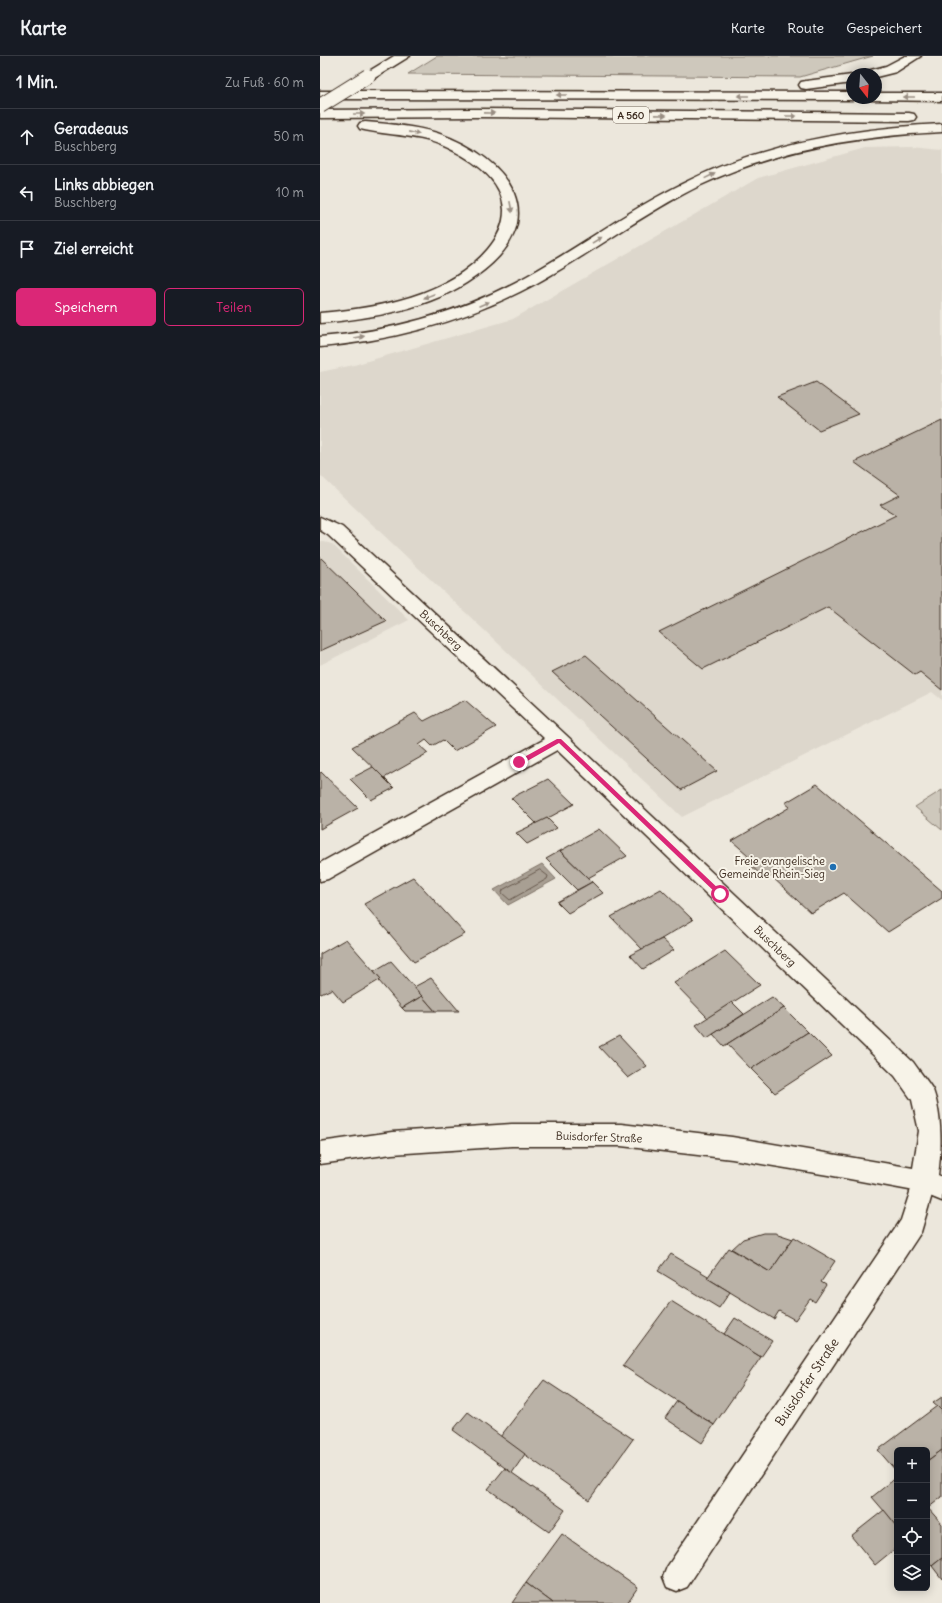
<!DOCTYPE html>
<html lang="de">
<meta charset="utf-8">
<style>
body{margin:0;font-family:Delius,sans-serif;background:#20242c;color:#f1f3f6}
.controls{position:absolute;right:12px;bottom:12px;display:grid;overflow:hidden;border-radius:6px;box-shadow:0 2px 10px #0003}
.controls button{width:36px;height:36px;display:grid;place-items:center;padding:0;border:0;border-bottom:1px solid #363941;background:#171b24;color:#f1f3f6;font:20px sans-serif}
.compass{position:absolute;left:526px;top:12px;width:36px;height:36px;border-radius:50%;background:#171b24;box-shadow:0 2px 10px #0003;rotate:163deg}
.stop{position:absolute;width:12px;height:12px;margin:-9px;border:3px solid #db2777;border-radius:50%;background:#fff}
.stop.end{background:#db2777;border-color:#fff;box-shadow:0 1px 4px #0008}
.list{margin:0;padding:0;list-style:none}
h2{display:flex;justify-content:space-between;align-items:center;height:52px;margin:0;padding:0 16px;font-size:17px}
h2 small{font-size:13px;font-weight:400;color:#9ea1a6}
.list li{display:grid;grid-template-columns:26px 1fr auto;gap:12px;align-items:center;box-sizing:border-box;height:56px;padding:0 16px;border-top:1px solid #363941}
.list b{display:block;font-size:15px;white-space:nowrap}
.list p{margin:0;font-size:13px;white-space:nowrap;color:#9ea1a6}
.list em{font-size:13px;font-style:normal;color:#9ea1a6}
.actions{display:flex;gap:8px;padding:12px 16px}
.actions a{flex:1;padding:9px 0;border:1px solid #db2777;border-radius:6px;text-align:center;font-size:14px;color:#db2777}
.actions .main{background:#db2777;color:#fff}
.icon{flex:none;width:22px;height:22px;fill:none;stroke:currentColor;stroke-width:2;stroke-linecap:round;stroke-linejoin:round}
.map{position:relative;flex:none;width:622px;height:1547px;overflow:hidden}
header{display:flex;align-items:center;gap:24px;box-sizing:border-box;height:56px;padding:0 20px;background:#171b24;border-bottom:1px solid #363941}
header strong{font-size:19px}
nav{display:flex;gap:22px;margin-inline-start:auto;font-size:14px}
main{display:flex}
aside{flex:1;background:#171b24}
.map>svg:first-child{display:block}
.built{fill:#ddd7cc}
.green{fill:#cec8bc;stroke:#84796d}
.water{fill:#a89f93;stroke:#7c7064}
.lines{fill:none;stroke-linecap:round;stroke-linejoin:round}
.shore{stroke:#67594d;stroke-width:1}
.building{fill:#bab2a7;stroke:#3b2a1e}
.service-casing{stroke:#3b2a1e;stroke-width:3}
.minor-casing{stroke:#3b2a1e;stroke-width:3}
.secondary-casing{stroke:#3b2a1e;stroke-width:3}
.motorway-casing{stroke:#3b2a1e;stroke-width:3}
.service{fill:#f7f3e8;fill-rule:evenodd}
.minor{fill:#f7f3e8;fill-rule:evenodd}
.secondary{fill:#f7f3e8;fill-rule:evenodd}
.motorway{fill:#f7f3e8;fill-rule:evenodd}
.secondary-bridge-casing{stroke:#3b2a1e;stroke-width:16;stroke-linecap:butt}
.secondary-bridge{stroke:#f7f3e8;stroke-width:14}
.oneway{fill:#998e83}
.route{fill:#db2777}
.poi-dot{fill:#1f6fb2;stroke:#f7f3e8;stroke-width:1.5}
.labels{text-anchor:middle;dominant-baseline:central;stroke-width:4;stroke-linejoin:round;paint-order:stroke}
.shield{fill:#f7f3e8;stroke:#73665b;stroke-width:1}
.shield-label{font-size:10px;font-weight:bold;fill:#3b2a1e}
.street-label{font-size:11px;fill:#3b2a1e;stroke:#f7f3e8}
.poi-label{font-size:11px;fill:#3b2a1e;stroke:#f7f3e8;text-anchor:end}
.near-street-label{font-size:13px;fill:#3b2a1e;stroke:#f7f3e8}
</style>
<header>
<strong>Karte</strong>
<nav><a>Karte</a><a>Route</a><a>Gespeichert</a></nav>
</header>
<main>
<aside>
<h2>1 Min.<small>Zu Fuß · 60 m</small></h2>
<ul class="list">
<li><svg class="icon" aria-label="ahead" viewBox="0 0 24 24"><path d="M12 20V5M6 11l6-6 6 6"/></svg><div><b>Geradeaus</b><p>Buschberg</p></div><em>50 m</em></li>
<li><svg class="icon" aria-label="left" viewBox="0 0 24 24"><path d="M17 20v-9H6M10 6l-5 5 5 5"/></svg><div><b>Links abbiegen</b><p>Buschberg</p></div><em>10 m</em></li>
<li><svg class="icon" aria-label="arrive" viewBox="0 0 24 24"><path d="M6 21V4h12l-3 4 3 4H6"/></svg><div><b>Ziel erreicht</b></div></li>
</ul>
<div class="actions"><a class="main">Speichern</a><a>Teilen</a></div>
</aside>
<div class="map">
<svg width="622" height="1547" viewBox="0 0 622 1547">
<rect width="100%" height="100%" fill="#ece7dc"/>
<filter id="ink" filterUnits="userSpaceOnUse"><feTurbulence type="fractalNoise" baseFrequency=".025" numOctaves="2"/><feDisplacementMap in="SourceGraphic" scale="8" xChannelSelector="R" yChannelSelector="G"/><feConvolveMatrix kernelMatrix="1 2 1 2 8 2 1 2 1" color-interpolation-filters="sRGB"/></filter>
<g filter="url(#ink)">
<g class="built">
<path d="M592 91 622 94V644L612 636 362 761 0 419V316L34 309 193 263 438 122 545 92Z"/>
<path d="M0 485 12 488 89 564 0 609Z"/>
</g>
<g class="green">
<path d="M117 0H553L480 21 88 18Z"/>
<path d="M622 734V774L595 751Z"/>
</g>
<path class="water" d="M222 808 236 823 188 849 174 834Z"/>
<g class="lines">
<path class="shore" d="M220 814 228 820 227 823 190 844 182 837 183 834Z"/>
</g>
<g class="building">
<path d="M496 326 539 358 499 374 457 341Z"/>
<path d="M622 364V634L600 616 595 619 508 551 383 613 339 576 576 459 560 449 580 439 534 406Z"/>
<path d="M0 501 66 565 0 595Z"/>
<path d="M266 599 397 715 361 734 232 616Z"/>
<path d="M145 644 176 671 134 695 123 684 112 690 106 684 99 689 108 697 64 722 32 691 95 657 104 665Z"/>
<path d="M53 711 74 732 51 744 30 723Z"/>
<path d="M1 716 38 752 0 773V717Z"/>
<path d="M228 723 254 748 217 768 191 742Z"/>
<path d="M497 728 622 835V842L568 876 524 837 491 857 451 820 446 824 423 802 428 799 412 785 470 751 465 747Z"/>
<path d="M227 762 237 772 207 788 196 777Z"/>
<path d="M279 773 307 800 268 822 240 795Z"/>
<path d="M240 795 268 822 272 826 257 834 226 803Z"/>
<path d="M93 821 145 878 94 906 44 848Z"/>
<path d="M272 826 283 837 248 857 237 846Z"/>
<path d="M341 833 373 864 323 894 291 861Z"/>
<path d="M26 883 61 923 23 946 12 933 1 938 0 937V898Z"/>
<path d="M342 883 354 894 323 913 310 899Z"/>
<path d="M405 895 440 929 388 962 354 927Z"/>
<path d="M71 905 102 940 82 952 59 925 61 923 54 915Z"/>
<path d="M111 922 139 955H115L94 931Z"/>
<path d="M102 940 115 955H85L82 952Z"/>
<path d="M452 941 464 952 407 988 404 990 393 978Z"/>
<path d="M412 946 424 958 387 982 376 969Z"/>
<path d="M464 952 488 976 431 1013 407 988Z"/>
<path d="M488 976 512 1000 455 1037 431 1013Z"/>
<path d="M299 980 327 1010 308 1022 279 991Z"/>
<path d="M443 1177H455L473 1183 450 1216 412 1193 423 1183Z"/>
<path d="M474 1181 515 1205 501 1226 506 1229 495 1246 490 1243 475 1264 459 1255 454 1263 387 1222 409 1192 450 1216Z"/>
<path d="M351 1198 388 1220 387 1222 410 1236 399 1252 338 1215Z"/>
<path d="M351 1245 441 1301 394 1369 303 1310Z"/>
<path d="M415 1262 452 1285 441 1301 404 1278Z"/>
<path d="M224 1324 313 1383 269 1444 180 1381Z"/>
<path d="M622 1341V1355L613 1347Z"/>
<path d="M357 1345 394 1369 382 1387 345 1362Z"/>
<path d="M617 1350 622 1355V1394L607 1405V1394H577V1416L558 1394Z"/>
<path d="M148 1356 205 1398 192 1417 133 1374Z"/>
<path d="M622 1394V1441L608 1452 607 1405Z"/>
<path d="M185 1412 245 1454 229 1476 168 1433Z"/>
<path d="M577 1421V1470L552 1441Z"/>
<path d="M607 1451 622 1468V1502L612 1510 607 1505Z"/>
<path d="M564 1454 577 1470V1491L555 1509 531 1480Z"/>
<path d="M242 1478 318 1531 307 1547H233L206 1527Z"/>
<path d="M622 1502V1523L612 1510Z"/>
<path d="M206 1527 233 1547H192Z"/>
</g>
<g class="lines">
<g class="service-casing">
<path id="service" d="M604 1115 612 1118 616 1125 601 1176 367 1531 357 1535 347 1531 343 1521 347 1511 581 1164 596 1118Z"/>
</g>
<g class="minor-casing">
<path id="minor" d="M0 461 22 471 246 679 593 1006C599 1015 607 1024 613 1034 622 1059 622 1092 618 1119L622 1121V1145L600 1136 508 1119 412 1103 301 1090H192L72 1098 0 1108V1086L72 1076 192 1068H301L412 1081 593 1112 599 1075 592 1044 575 1020 237 694 8 823 0 825V807L225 683 8 479 0 474Z"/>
</g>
<g class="secondary-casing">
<path id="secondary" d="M74 0H90L53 23H43L41 20Z"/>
</g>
<g class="motorway-casing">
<g id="motorway">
<path d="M585 0H601L576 16 556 21V18H545L547 15 566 10Z"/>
<path d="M532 19V27L486 33 481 32 479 29 481 26 486 25Z"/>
<path d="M0 35 532 36V42H537L532 44 0 43Z"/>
<path d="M556 37H622V45L551 44 550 42H556Z"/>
<path d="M155 53 589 57 594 58 596 61 594 64 589 65 155 61 0 62V54Z"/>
<path d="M45 66C69 68 94 70 117 77 192 103 235 165 155 221 111 253 53 262 0 267V257C59 252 128 240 168 193 178 181 184 169 184 154 183 124 153 104 128 92 100 78 70 80 40 73L38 70 40 67Z"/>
<path d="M622 68V76C540 80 456 93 381 129 324 157 273 196 217 227 149 264 77 284 0 291V281C74 275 142 256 207 220 263 189 314 150 372 123 449 86 537 72 622 68Z"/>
</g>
</g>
<use href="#service" class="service"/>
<use href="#minor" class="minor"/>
<use href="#secondary" class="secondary"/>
<use href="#motorway" class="motorway"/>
<g class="secondary-bridge-casing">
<path id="secondary-bridge" d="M0 50 48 20"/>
</g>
<use href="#secondary-bridge" class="secondary-bridge"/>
</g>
<defs><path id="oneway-solid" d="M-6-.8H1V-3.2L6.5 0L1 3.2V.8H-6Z"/></defs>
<g class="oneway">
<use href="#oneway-solid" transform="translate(242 39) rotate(-180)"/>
<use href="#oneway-solid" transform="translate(423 40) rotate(-180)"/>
<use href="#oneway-solid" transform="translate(589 41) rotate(-180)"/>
<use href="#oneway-solid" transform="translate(169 57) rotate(1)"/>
<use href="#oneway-solid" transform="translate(39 58)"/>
<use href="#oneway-solid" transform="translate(341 59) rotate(1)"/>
<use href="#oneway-solid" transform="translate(471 60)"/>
<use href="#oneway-solid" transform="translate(94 77) rotate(11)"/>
<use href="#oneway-solid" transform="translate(390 120) rotate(-26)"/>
<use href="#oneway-solid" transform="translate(191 151) rotate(79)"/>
<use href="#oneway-solid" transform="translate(277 184) rotate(-31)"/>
<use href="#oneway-solid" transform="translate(109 240) rotate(158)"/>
<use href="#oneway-solid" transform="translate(164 248) rotate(-23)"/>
<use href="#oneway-solid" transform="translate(39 281) rotate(-9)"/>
</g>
</g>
<path class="route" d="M237 683H241L402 836V839H398L239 687 202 708H197V705Z"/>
<circle class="poi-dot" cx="513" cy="811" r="4"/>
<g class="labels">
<rect class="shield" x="293" y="51" width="36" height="16" rx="3"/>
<g class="shield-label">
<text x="311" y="59">A 560</text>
</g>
<g class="street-label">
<text transform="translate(121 574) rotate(43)">Buschberg</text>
<text transform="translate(455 890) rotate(44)">Buschberg</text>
<text transform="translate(279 1081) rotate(2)">Buisdorfer Straße</text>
</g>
<g class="poi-label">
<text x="505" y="805">Freie evangelische<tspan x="505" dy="13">Gemeinde Rhein-Sieg</tspan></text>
</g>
<g class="near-street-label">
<text transform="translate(487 1326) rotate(-56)">Buisdorfer Straße</text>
</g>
</g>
</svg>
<div class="controls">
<button>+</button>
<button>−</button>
<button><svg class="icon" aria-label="locate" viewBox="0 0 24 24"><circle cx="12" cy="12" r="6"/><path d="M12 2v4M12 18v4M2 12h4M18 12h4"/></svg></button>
<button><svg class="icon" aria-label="layers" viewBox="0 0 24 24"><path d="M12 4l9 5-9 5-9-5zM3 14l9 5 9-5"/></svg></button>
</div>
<svg class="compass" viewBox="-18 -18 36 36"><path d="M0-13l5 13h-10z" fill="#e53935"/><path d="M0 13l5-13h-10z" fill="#9ea1a6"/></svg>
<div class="stop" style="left:400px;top:838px"></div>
<div class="stop end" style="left:199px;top:706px"></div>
</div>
</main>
